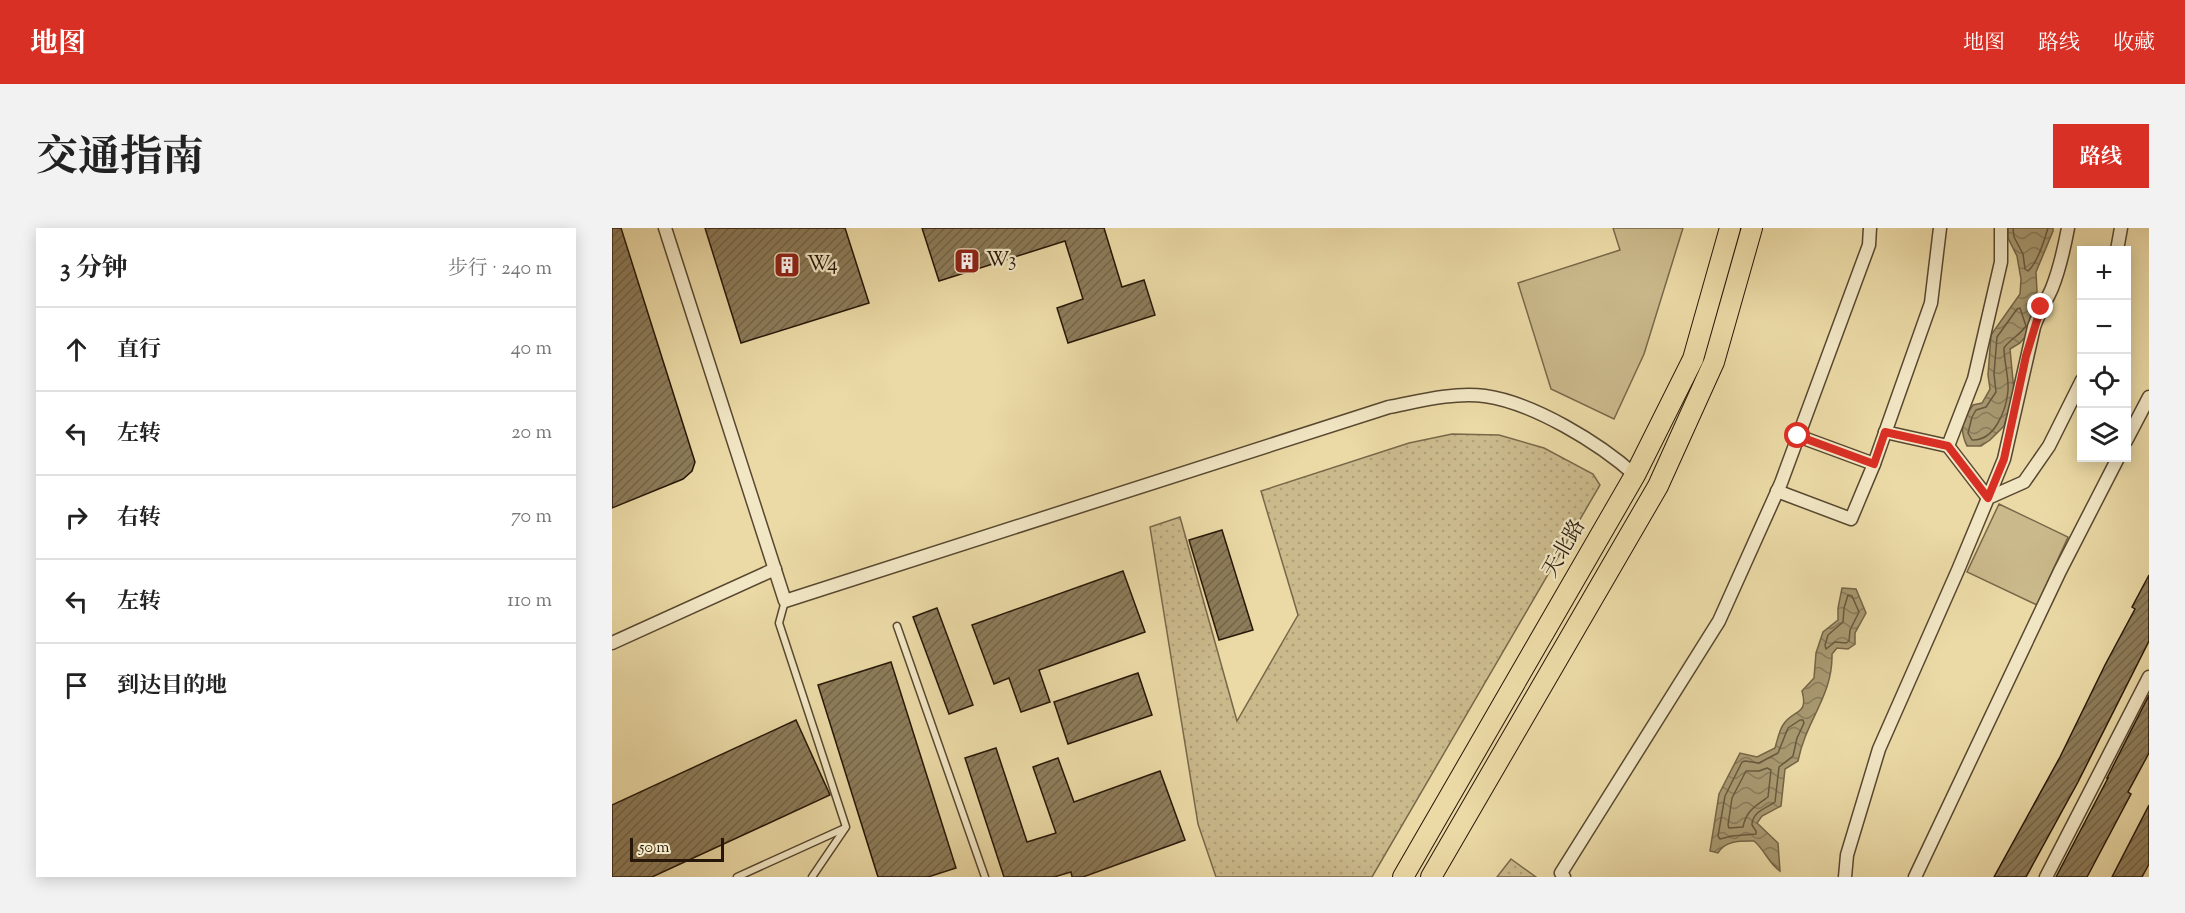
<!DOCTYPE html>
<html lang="zh">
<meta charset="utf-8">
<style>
body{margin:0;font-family:"Sorts Mill Goudy","Noto Serif SC",serif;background:#f2f2f2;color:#222}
.controls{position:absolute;right:18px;top:18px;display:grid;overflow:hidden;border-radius:0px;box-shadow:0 3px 15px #0003}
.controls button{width:54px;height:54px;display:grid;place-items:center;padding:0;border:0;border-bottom:2px solid #e0e0e0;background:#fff;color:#222;font:30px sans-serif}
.scale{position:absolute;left:18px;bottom:15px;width:94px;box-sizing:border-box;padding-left:6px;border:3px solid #271708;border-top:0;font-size:16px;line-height:21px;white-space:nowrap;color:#271708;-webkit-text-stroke:4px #f2e7c5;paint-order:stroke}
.stop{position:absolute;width:18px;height:18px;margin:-14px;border:4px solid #d93025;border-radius:50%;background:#fff}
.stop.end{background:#d93025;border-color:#fff;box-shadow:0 2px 6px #0008}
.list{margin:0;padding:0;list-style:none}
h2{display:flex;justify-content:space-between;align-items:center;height:78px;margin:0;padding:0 24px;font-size:26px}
h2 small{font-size:20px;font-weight:400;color:#767676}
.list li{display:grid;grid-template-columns:39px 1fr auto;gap:18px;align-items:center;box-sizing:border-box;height:84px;padding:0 24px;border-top:2px solid #e0e0e0}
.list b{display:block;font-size:22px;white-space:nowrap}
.list em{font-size:20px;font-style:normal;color:#767676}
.icon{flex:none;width:33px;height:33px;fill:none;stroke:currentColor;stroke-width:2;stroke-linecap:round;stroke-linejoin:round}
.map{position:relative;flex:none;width:1537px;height:649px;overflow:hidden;border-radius:0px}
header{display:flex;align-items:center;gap:36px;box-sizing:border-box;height:84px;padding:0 30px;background:#d93025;color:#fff}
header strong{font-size:28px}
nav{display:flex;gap:33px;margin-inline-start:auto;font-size:21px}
.intro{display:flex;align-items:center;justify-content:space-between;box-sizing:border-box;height:144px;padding:0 36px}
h1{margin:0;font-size:42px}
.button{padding:15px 27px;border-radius:0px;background:#d93025;color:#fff;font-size:21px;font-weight:700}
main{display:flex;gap:36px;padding:0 36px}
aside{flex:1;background:#fff;border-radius:0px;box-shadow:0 3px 15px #0003}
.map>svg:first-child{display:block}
.green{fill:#cab98b;stroke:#78684a;stroke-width:1.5}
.park{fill:url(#park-dots);stroke:#78684a;stroke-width:1.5}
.water{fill:url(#water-waves);stroke:#746446;stroke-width:1.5}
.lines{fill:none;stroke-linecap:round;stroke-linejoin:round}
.shore{stroke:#68583c;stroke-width:1.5}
.building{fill:url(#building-hatch);stroke:#271708;stroke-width:1.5}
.service-casing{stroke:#584830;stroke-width:9}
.minor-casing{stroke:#584830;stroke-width:15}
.primary-casing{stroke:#271708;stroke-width:22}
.service{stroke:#f2e7c5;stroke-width:6}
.minor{stroke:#f2e7c5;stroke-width:12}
.primary{stroke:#ebdaa6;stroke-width:20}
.route{stroke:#d93025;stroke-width:8}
.labels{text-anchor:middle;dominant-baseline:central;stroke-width:4.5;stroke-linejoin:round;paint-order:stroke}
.poi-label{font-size:21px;fill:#271708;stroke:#f2e7c5;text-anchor:start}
.street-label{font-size:21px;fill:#271708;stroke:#f2e7c5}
</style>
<header>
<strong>地图</strong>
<nav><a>地图</a><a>路线</a><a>收藏</a></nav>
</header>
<div class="intro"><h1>交通指南</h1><a class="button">路线</a></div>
<main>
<aside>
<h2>3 分钟<small>步行 · 240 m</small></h2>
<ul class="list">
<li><svg class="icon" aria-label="ahead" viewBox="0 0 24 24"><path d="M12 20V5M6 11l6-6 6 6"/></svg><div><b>直行</b></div><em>40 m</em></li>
<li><svg class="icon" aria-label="left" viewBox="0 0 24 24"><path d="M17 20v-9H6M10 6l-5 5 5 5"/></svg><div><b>左转</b></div><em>20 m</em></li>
<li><svg class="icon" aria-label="right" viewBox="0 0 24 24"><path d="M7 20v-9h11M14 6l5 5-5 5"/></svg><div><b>右转</b></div><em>70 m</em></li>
<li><svg class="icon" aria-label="left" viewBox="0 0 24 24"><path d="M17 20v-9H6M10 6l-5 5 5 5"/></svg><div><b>左转</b></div><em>110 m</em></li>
<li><svg class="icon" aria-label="arrive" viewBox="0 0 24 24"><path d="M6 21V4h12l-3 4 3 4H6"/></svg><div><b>到达目的地</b></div></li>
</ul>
</aside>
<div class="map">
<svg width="1537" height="649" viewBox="0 0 1537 649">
<defs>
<pattern id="park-dots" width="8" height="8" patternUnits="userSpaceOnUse" patternTransform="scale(1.5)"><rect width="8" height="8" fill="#cab98b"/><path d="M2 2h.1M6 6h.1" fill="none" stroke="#ae9e76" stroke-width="1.8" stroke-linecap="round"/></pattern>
<pattern id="water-waves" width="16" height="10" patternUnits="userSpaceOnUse" patternTransform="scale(1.5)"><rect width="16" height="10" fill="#a89870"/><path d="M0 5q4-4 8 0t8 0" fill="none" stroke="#897b5a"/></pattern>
<pattern id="building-hatch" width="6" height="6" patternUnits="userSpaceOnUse" patternTransform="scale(1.5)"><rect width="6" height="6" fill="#8d7c5a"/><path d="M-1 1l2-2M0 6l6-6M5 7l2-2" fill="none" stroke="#736548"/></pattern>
</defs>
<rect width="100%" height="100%" fill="#ebdaa6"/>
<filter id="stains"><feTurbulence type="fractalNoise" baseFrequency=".00333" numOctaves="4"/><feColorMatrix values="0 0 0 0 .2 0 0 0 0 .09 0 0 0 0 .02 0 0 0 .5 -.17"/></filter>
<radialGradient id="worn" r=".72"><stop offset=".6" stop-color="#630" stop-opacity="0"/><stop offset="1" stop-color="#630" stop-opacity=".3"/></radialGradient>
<g class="green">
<path d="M1001 0H1071L1032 126 1002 191 939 161 906 55 1008 22Z"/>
<path d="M1387 276 1456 309 1425 377 1355 344Z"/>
</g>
<g class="park">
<path d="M840 206 887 207 932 220 981 246 988 257 760 649H604L586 596 538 299 568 289 625 493 686 387 649 263 797 215Z"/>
<path d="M899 631 924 649H885Z"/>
</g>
<g class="water">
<path d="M1396 0H1441V3L1424 44 1425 64 1415 76 1422 99 1408 115 1398 121 1402 163 1392 198 1378 212 1369 218H1355C1347 201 1350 192 1361 177L1370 175 1378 161 1376 147 1379 107 1408 66 1409 51 1405 28 1396 10Z"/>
<path d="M1230 360 1244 361 1254 385 1243 405V416L1236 421 1225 420 1220 426C1221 468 1194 492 1186 533L1173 541 1169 578 1150 588 1145 595 1166 615 1168 643C1157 636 1153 622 1142 613 1129 613 1113 612 1106 625L1098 623 1107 566 1128 525 1145 529 1163 520C1165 513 1167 503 1171 497 1181 481 1197 488 1190 463L1202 450 1204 425 1211 404 1226 392V380Z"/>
</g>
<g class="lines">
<g class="shore">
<path d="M1401 0 1402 9 1411 26 1413 41 1416 43C1426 34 1432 13 1436 0"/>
<path d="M1408 80 1414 98C1408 107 1397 112 1392 120 1392 134 1397 149 1396 163 1394 182 1383 213 1360 212L1356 205 1360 189 1364 182 1374 179 1384 164 1382 146 1385 109 1405 81Z"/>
<path d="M1236 367 1240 368 1247 384 1238 402 1237 413 1234 415 1223 414 1214 421 1213 417 1216 407 1231 394 1232 380Z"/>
<path d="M1188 492H1191L1192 495 1185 510 1181 528 1167 539 1163 574C1154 580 1140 584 1140 597L1144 603V606L1120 608 1108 611 1106 608 1113 568 1130 534 1133 533 1147 535 1166 525 1176 500Z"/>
<path d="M1155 540 1159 542 1156 569C1143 578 1134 583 1131 599L1117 600 1116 597 1120 570 1134 543H1147Z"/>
</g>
</g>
<g class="building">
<path d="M0 0H9L83 234 80 243 71 251 0 280Z"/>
<path d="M93 0H233L257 75 129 115Z"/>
<path d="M310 0H492L510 59 532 52 543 87 456 115 445 80 471 71 453 13 327 53Z"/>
<path d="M610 302 641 402 607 412 577 312Z"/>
<path d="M511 343 533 404 427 442 438 474 409 484 397 450 382 456 360 397Z"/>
<path d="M1537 347V413L1466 554 1414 649H1382L1448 529 1493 437 1523 381 1520 379Z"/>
<path d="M325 380 361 477 337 486 301 389Z"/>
<path d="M279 434 344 640 316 649H266L206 457Z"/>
<path d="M526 445 540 487 456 516 442 474Z"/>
<path d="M1537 467V525L1516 564 1519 566 1475 649H1444L1496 550H1495Z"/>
<path d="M184 492 218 567 40 649H0V577Z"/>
<path d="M384 520 415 614 444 605 421 539 446 530 462 574 548 543 573 612 471 649H460L459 644 442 649H392L353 530Z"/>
<path d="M1537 577V636L1530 649H1500Z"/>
</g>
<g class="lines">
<g class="service-casing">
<g id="service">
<path d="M173 373 167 395 234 599 200 649"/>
<path d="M285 398 373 649"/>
<path d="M125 649 233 600"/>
</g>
</g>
<g class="minor-casing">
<g id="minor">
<path d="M53 0 173 373 777 179C808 173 841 164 873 168 922 175 987 215 1023 247"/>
<path d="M1505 22 1509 0"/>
<path d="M1273 204 1336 218 1376 270 1392 231 1422 99C1427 84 1434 74 1440 60 1448 40 1452 21 1456 0"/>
<path d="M1186 208 1262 236"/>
<path d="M1514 213 1537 169"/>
<path d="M1336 218 1362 151 1389 34V0"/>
<path d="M1165 263 1239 291 1262 236 1319 75 1328 0"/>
<path d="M0 415 163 341"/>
<path d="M952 649 949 645 1107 393 1169 255 1257 17 1258 0"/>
<path d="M1233 649 1235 627 1267 521 1346 342 1376 270 1412 254 1437 218 1470 152"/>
<path d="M1303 649 1448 343 1506 230"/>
<path d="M1434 649 1537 449"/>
</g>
</g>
<g class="primary-casing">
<g id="primary">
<path d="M791 649 1023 247 1081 131 1118 0"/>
<path d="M819 649 1046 258 1102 134 1140 0"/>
</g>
</g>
<use href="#service" class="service"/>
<use href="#minor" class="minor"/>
<use href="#primary" class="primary"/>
</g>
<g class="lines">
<path class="route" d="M1186 208 1262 236 1273 204 1336 218 1376 270 1392 231 1414 128 1429 79"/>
</g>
<defs>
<g id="building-square" transform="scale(1.35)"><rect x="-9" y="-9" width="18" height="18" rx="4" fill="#8f2418" stroke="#f2e7c5"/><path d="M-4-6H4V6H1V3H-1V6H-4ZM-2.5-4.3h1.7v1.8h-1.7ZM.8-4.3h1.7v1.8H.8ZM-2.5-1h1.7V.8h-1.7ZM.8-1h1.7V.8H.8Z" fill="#fff"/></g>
</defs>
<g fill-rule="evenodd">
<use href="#building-square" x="355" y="33"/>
<use href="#building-square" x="175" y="37"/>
</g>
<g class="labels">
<g class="poi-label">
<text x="374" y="33">W3</text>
<text x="195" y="37">W4</text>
</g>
<g class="street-label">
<text transform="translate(953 321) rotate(-60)">天北路</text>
</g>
</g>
<rect width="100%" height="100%" filter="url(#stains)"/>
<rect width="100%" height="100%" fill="url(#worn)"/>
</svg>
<div class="controls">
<button>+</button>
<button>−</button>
<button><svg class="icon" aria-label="locate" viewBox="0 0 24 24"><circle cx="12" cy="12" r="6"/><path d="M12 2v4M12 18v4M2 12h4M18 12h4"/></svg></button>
<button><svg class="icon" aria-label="layers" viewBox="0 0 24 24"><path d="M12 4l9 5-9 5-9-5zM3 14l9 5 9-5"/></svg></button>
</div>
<div class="scale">50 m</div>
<div class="stop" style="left:1186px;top:208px"></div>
<div class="stop end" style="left:1429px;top:79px"></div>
</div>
</main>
